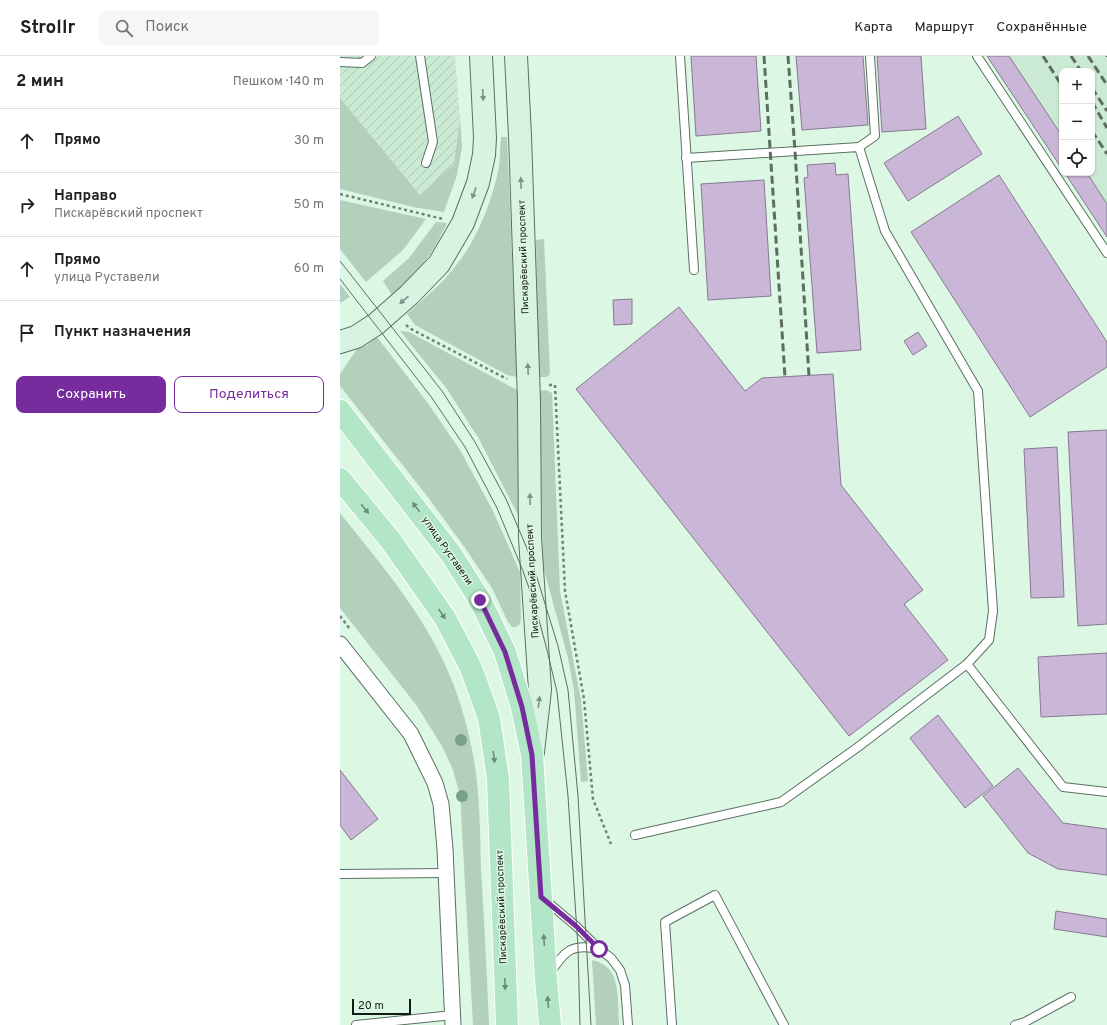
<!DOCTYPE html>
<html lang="ru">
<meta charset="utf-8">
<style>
body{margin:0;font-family:Overpass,sans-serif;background:#f6f6f6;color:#202124}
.controls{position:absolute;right:12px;top:12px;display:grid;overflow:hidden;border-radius:8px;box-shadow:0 1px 3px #0004}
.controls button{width:36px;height:36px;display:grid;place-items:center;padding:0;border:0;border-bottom:1px solid #e0e0e0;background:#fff;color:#202124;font:20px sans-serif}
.scale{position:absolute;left:12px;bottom:10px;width:59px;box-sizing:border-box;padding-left:4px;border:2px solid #121b15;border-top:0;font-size:11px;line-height:14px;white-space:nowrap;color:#121b15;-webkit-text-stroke:3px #ddf7e5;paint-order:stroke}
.stop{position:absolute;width:12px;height:12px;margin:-9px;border:3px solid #772c9e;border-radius:50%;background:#fff}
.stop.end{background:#772c9e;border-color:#fff;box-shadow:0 1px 4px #0008}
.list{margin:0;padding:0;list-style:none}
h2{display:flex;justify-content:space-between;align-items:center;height:52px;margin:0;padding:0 16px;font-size:17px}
h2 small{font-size:13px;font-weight:400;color:#757577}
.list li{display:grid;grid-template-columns:26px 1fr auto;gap:12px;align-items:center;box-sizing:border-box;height:64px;padding:0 16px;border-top:1px solid #e0e0e0}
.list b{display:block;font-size:15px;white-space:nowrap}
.list p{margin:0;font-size:13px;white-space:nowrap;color:#757577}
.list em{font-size:13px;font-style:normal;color:#757577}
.actions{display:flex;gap:8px;padding:12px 16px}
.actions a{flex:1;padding:9px 0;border:1px solid #772c9e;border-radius:8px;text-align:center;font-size:14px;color:#772c9e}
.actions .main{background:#772c9e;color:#fff}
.icon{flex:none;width:22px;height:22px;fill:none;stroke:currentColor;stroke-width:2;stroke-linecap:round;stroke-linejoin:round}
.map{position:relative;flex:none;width:767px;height:969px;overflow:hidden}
header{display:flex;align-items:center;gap:24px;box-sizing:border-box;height:56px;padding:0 20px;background:#fff;border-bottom:1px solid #e0e0e0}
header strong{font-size:19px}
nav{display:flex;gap:22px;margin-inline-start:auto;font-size:14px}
.search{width:280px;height:36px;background:#f6f6f6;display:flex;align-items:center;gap:10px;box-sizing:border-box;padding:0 14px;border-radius:8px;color:#757577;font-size:15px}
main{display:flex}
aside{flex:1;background:#fff}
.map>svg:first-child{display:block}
.built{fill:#caead4}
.industrial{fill:url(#industrial-furrows)}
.green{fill:#b3d0bc}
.building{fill:#cab7d7;stroke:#86798e}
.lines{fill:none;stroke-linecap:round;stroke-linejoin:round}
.service-casing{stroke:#5a7061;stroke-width:10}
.minor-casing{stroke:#5a7061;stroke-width:17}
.secondary-casing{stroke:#5a7061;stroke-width:24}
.primary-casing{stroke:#fff;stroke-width:24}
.path{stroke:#718276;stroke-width:2.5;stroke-dasharray:3 3;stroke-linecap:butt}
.service{stroke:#fff;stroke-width:8}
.minor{stroke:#fff;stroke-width:15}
.secondary{stroke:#d9f3e3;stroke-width:22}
.primary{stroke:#b2e6c7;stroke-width:22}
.tram{stroke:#5d6d62;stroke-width:1}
.rail{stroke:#5d6d62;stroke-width:3;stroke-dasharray:8 4;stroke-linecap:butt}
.tree{fill:#77a288}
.oneway{fill:#7f9286}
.oneway2{fill:#6a8b77}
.route{stroke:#772c9e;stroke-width:5}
.labels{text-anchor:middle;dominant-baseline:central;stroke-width:3;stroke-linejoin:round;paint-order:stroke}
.street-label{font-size:10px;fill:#121b15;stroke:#ddf7e5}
</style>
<header>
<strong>Strollr</strong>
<div class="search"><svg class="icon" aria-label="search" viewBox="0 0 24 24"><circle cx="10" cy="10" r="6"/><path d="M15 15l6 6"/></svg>Поиск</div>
<nav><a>Карта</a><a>Маршрут</a><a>Сохранённые</a></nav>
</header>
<main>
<aside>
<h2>2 мин<small>Пешком · 140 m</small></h2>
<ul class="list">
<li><svg class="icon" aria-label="ahead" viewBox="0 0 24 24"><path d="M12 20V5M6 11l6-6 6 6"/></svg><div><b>Прямо</b></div><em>30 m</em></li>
<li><svg class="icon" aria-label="right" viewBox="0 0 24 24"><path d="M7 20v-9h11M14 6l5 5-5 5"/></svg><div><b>Направо</b><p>Пискарёвский проспект</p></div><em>50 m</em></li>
<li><svg class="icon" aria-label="ahead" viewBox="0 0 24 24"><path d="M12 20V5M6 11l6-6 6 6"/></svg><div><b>Прямо</b><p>улица Руставели</p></div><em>60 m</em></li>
<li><svg class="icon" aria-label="arrive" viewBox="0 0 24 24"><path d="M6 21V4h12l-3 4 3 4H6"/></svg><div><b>Пункт назначения</b></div></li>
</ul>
<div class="actions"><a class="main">Сохранить</a><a>Поделиться</a></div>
</aside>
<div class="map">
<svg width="767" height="969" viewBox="0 0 767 969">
<defs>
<pattern id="industrial-furrows" width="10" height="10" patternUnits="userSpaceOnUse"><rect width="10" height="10" fill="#caead4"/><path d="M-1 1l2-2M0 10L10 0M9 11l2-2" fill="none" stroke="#acc8b5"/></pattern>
</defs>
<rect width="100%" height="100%" fill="#ddf7e5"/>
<path class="built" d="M669 0H767V148L747 117H752V15H722V80Z"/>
<path class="industrial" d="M0 0H115L120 63 114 108 80 139 0 42Z"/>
<g class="green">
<path d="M0 42 80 139 114 108 120 63 122 91 117 119 104 156 73 151 0 133Z"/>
<path d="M161 81H167L177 321 167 319 75 269 67 258C81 245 96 233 109 218 135 189 151 150 159 111 160 102 160 91 161 81Z"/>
<path d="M0 144 86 163 63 194 26 226 0 193Z"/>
<path d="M96 166 107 167C91 199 80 217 52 239L43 225 69 202Z"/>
<path d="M204 183 210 318 207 321H198L196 184Z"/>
<path d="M0 228 10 241 0 247Z"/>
<path d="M60 275 69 276 177 334 179 461 139 383 107 333Z"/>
<path d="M37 281 87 346 120 394 152 453 180 516 181 563 180 568 176 571H172L168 566 152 532 123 489 87 440 0 330V318L17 293 27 289Z"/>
<path d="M206 334 212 337 220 535 241 644 248 725 241 726 234 634 228 602 203 510 199 335Z"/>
<path d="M0 457C43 511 90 565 114 630 122 651 128 673 132 694 140 731 140 774 141 812 144 864 147 917 149 969H133L120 739 113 714 103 692 77 650 0 552Z"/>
<path d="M252 904C259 906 264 908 269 913 280 926 278 953 279 969H256Z"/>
</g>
<g class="building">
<path d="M351 0H416L421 75 356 80Z"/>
<path d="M456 0H523L528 69 462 74Z"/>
<path d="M537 0H581L586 73 542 76Z"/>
<path d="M647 0H669L722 80V113Z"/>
<path d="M618 60 642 98 568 145 544 107Z"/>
<path d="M495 107 496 119 508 118 521 294 477 297 464 122 468 121 467 109Z"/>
<path d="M725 117H747L767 148V181Z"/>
<path d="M659 119 767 286V311L690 361 571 176Z"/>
<path d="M424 124 431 240 368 244 361 128Z"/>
<path d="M292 243V268L274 269 273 244Z"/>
<path d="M339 251 405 335 422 322 493 318 501 429 583 534 564 548 608 604 509 680 236 333Z"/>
<path d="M578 276 587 290 573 299 564 285Z"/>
<path d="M767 374V568L738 570 728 376Z"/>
<path d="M717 391 724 541 691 542 684 393Z"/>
<path d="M767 597V658L701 661 698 601Z"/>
<path d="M598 659 653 730 625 752 570 682Z"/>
<path d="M678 712 723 767 767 773V819L718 813 688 797 643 740Z"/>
<path d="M0 714 38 763 11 784 0 769Z"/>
<path d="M716 855 767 863V881L714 873Z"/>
</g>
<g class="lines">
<g class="service-casing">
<g id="service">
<path d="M80 0 93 86 86 107"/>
<path d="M340 0 354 214"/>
<path d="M637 0 767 197"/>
<path d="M0 6 22 7 31 0"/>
<path d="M519 91 535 80 530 0"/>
<path d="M627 608 723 731 767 736"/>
<path d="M295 779 441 746 518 691 627 608 649 584 653 555 638 335 545 175 519 91 346 102"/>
<path d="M0 818 106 817"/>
<path d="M205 844 236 870 259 893 271 902 280 914 285 929 288 969"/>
<path d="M210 917C225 895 231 887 259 893"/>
<path d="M16 969 113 959"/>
<path d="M332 969 325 866 375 839 444 969"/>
<path d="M675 969 685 966 731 941"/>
</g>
</g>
<g class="minor-casing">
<path id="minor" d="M0 588 71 678 95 727 101 748 105 793 113 969"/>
</g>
<g class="secondary-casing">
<g id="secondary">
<path d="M176 0 180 80 189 345 190 482 200 634 193 696"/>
<path d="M0 286 16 281 36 268 69 239 99 208 123 167 138 127 144 99 145 82 141 0"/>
</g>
</g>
<g class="primary-casing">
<g id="primary">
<path d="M0 355 111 498 140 544 165 596 182 651 192 699 206 923 210 969"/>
<path d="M0 423 51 485 105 562 131 612 149 662 158 723 167 969"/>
</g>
</g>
<g class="path">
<path d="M0 138 103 163"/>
<path d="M66 269 71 273 167 323"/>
<path d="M209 329H215L225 535 244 643 253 743 271 788"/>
<path d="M0 560 10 573"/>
</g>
<use href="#service" class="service"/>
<use href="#minor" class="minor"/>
<use href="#secondary" class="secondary"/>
<use href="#primary" class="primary"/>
<g class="tram">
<path d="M0 205 102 335 135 386 166 443 191 502 218 590 228 634 238 740 251 969"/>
<path d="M0 223 92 342 125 391 157 452 183 515 195 549 207 594 217 636 228 740 238 891 240 969"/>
</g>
<g class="rail">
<path d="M424 0 445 321"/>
<path d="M448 0 455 95 469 320"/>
<path d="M703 0 722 30"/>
<path d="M731 0 741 15"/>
<path d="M748 0 767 29"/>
<path d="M767 0V1"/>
<path d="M752 32 767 55"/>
<path d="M752 46 767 72"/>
<path d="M752 75 767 98"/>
</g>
</g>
<g class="tree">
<circle cx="121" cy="684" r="6"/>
<circle cx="122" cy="740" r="6"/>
</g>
<defs><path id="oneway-solid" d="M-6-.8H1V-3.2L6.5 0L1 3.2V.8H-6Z"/></defs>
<g class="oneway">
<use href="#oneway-solid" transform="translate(143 39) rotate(87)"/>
<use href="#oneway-solid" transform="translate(181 127) rotate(-92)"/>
<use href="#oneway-solid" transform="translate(134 137) rotate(110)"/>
<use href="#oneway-solid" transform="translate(64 244) rotate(139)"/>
<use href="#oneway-solid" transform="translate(188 313) rotate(-92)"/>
<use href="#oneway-solid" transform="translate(190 443) rotate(-90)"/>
<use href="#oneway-solid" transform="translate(199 646) rotate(-83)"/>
</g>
<g class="oneway2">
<use href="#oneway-solid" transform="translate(76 451) rotate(-127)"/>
<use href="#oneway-solid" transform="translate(25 453) rotate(51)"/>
<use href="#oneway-solid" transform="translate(102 558) rotate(56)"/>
<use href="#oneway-solid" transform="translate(154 701) rotate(82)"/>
<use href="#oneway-solid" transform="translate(204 884) rotate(-94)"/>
<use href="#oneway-solid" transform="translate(165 928) rotate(88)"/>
<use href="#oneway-solid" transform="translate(208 946) rotate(-95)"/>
</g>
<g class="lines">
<path class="route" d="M140 544 165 596 182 651 192 699 201 841 236 870 259 893"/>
</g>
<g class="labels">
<g class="street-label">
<text transform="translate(184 201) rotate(-92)">Пискарёвский проспект</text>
<text transform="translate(107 495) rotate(55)">улица Руставели</text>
<text transform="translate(193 525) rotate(-93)">Пискарёвский проспект</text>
<text transform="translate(162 851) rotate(-92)">Пискарёвский проспект</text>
</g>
</g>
</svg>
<div class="controls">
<button>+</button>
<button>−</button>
<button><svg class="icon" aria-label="locate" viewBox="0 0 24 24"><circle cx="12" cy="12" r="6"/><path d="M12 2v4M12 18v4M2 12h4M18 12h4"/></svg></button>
</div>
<div class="scale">20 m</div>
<div class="stop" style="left:259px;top:893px"></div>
<div class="stop end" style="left:140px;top:544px"></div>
</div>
</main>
